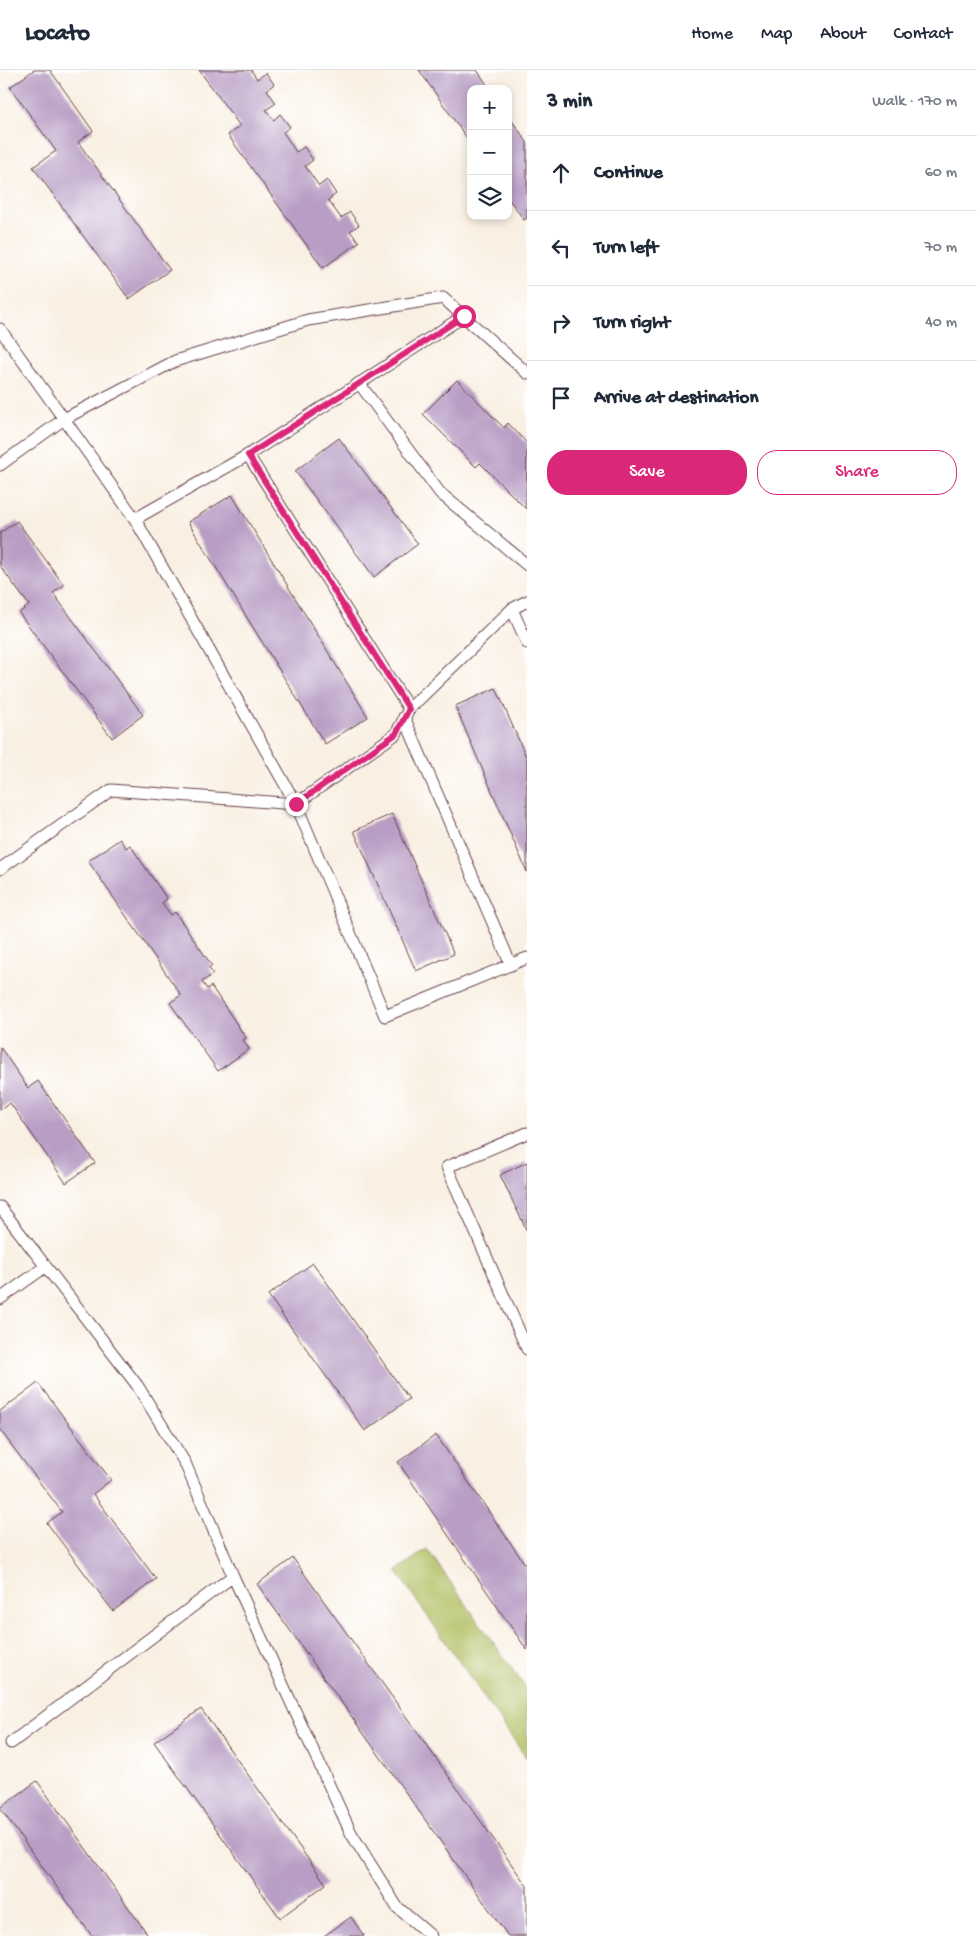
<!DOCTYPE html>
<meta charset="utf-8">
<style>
body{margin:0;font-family:"Gochi Hand",sans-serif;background:#f6f6f7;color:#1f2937}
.controls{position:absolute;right:15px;top:15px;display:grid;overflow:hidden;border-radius:10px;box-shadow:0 2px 8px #0003}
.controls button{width:45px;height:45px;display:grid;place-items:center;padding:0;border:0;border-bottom:1px solid #e0e1e3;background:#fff;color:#1f2937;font:25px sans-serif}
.stop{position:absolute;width:15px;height:15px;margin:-11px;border:4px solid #db2777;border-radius:50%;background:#fff}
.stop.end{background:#db2777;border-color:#fff;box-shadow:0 1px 5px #0008}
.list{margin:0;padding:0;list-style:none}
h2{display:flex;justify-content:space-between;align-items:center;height:65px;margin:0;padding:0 20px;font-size:21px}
h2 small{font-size:16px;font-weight:400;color:#747a83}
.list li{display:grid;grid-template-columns:32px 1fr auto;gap:15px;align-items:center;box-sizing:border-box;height:75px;padding:0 20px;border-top:1px solid #e0e1e3}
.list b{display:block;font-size:19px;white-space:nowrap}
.list em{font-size:16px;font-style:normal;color:#747a83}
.actions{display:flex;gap:10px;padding:15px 20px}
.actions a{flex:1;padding:11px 0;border:1px solid #db2777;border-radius:20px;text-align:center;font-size:18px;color:#db2777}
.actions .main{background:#db2777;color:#fff}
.icon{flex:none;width:28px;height:28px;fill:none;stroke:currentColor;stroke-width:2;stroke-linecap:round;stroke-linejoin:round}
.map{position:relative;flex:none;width:527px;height:1866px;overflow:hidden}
header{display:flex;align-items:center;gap:30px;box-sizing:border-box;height:70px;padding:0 25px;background:#fff;border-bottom:1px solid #e0e1e3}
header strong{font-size:24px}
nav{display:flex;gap:28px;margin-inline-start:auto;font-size:18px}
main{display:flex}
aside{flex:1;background:#fff}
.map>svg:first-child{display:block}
.green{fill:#b0be60;stroke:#7d6e46}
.building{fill:#b89ec4}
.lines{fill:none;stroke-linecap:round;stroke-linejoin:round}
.lane-casing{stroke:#643e47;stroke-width:13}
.lane{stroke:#fff;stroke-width:11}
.route{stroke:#db2777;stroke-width:6}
</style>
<header>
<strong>Locato</strong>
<nav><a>Home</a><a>Map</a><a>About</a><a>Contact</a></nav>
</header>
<main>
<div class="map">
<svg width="527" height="1866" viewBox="0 0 527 1866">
<rect width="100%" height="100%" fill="#fff"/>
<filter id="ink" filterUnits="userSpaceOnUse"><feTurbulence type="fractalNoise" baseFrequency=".02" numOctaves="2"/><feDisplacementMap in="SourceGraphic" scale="10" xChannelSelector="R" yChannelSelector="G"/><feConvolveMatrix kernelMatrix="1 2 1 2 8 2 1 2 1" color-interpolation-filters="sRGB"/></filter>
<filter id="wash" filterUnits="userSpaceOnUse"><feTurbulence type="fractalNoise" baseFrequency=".0096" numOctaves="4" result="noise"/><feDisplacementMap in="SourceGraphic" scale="20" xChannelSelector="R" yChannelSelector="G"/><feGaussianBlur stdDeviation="1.12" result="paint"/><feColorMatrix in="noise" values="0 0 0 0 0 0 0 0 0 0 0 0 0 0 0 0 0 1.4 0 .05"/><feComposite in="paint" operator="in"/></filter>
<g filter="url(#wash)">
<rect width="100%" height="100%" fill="#f9f0e3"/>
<path class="green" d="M427 1479 527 1620V1689L396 1501Z"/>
<g id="blocks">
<g class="building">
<path d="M34 0H50L93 61 78 72 170 200 129 229 33 97 56 81 10 17Z"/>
<path d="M199 0H251L257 9 266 3 274 14 267 20 276 33 266 40 274 50 280 44 290 57 283 62 296 82 304 77 313 90 305 96 319 116 327 110 336 124 328 130 341 148 350 142 359 155 350 161 359 172 323 198 228 65 240 56Z"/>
<path d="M419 0H477L490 19H471V74Z"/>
<path d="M508 45 527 72V148L524 150 508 128Z"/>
<path d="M457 310 504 358 508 353 527 373 526 439 480 393 476 397 423 344Z"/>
<path d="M339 368 418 474 374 507 295 401Z"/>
<path d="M232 425 368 647 325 674 188 452Z"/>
<path d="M17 451 64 515 53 523 143 645 112 668 19 543 29 535 0 496V463Z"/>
<path d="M496 618 527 689V802L455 636Z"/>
<path d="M392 744 454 884 416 901 354 761Z"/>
<path d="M120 769 126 778 130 775 167 829 162 833 171 845 175 842 212 896 209 898 213 904 202 912 207 919 211 916 246 968 243 970 249 979 218 1001 170 933 181 925 88 791Z"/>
<path d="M0 977 28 1018 38 1011 95 1093 66 1113 10 1033 0 1040Z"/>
<path d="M527 1092V1161L500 1105Z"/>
<path d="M313 1193 409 1329 365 1361 268 1225Z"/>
<path d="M38 1313 111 1410 93 1424 156 1509 113 1541 47 1453 62 1442 0 1360V1341Z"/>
<path d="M436 1365 527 1497V1580L398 1392Z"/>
<path d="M293 1488 527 1816V1866H508L257 1514Z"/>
<path d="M201 1639 326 1814 280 1848 154 1672Z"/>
<path d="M37 1711 149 1866H92L0 1738Z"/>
<path d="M351 1847 364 1866H324Z"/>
</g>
</g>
</g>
<g filter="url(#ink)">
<use href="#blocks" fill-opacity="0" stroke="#643e47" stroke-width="1"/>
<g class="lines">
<g class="lane-casing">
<g id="lane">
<path d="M0 259 135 449 296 734 385 946 527 888"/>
<path d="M359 313 440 423 527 495"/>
<path d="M248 385 409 639"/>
<path d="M0 395 64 349 175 291 308 250 443 228 527 303"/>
<path d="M135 449 248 385 464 246"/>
<path d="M512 539 527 573"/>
<path d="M404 647 511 895"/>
<path d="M0 799 111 720 296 734 396 664 409 639 512 539 527 531"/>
<path d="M527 1063 447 1097 527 1279"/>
<path d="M0 1137 137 1315 185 1393 233 1506 351 1763 397 1837 431 1866"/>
<path d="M0 1229 45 1197"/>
<path d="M11 1673 233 1506"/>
</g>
</g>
<use href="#lane" class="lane"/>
</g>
</g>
<g class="lines" filter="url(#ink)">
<path class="route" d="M296 734 396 664 409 639 248 385 464 246"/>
</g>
</svg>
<div class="controls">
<button>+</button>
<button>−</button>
<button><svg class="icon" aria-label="layers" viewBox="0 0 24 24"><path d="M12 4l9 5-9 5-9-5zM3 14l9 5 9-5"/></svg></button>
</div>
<div class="stop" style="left:464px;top:246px"></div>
<div class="stop end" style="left:296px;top:734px"></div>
</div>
<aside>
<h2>3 min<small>Walk · 170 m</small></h2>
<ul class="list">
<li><svg class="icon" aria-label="ahead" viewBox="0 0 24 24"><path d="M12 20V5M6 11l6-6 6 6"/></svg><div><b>Continue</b></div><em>60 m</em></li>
<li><svg class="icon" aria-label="left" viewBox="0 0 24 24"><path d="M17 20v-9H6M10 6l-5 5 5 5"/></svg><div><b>Turn left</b></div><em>70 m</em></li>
<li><svg class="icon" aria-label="right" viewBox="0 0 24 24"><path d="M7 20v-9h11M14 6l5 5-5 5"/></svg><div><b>Turn right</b></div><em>40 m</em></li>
<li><svg class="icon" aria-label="arrive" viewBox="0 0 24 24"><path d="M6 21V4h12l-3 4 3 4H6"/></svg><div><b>Arrive at destination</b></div></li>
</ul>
<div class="actions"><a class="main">Save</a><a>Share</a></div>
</aside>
</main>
